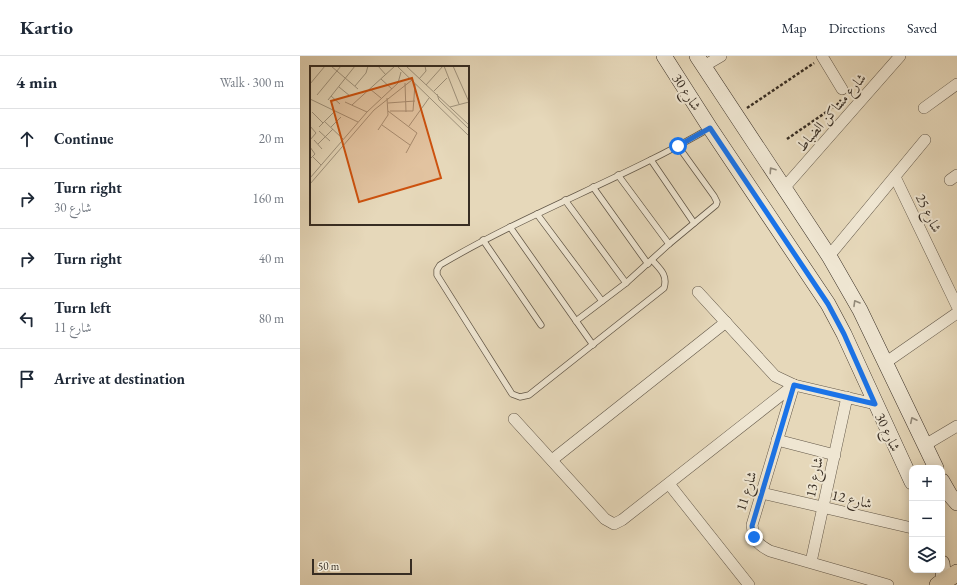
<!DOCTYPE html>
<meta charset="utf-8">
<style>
body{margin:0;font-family:"EB Garamond",Amiri,serif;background:#f6f6f7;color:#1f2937}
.controls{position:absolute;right:12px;bottom:12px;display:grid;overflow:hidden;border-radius:8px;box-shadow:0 2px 10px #0003}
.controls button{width:36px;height:36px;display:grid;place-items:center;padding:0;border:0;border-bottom:1px solid #e0e1e3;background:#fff;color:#1f2937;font:20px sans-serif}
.scale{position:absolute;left:12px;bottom:10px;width:100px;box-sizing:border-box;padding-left:4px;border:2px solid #372d23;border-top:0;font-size:11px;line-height:14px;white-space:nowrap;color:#372d23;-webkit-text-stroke:3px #efe6d2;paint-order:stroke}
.stop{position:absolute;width:12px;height:12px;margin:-9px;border:3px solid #1a73e8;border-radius:50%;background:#fff}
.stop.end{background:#1a73e8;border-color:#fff;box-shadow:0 1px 4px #0008}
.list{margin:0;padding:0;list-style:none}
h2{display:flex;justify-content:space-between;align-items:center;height:52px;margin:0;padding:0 16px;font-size:17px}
h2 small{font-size:13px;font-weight:400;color:#747a83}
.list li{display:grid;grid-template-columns:26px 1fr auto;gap:12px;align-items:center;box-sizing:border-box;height:60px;padding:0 16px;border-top:1px solid #e0e1e3}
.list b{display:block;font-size:15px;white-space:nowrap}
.list p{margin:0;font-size:13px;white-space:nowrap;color:#747a83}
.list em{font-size:13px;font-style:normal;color:#747a83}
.icon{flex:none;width:22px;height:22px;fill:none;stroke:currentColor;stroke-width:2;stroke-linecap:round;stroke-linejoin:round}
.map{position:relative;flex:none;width:657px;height:529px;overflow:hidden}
header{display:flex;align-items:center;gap:24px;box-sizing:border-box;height:56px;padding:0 20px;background:#fff;border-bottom:1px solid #e0e1e3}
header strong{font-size:19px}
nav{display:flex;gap:22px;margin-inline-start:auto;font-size:14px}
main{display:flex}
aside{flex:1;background:#fff}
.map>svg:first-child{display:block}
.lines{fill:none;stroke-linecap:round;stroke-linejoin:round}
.lane-casing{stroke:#635849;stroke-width:7}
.street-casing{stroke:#635849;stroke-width:12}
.secondary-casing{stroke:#372d23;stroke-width:16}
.primary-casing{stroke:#372d23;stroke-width:18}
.path{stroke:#372d23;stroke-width:2.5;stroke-dasharray:3 2;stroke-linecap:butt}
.lane{stroke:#efe6d2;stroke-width:5.5}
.street{stroke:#efe6d2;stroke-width:11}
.secondary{stroke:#efe6d2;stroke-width:15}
.primary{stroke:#e6d8ba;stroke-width:17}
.oneway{stroke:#938a7a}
.route{stroke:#1a73e8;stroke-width:5}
.labels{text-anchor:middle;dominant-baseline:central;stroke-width:4;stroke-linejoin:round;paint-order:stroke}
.street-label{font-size:14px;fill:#372d23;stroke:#efe6d2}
.inset-road{fill:none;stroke:#a0947e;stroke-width:1}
.view{fill:#cd520f;fill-opacity:0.15;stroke:#cd520f;stroke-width:2}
.inset-edge{fill:none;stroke:#372d23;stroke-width:2}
</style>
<header>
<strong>Kartio</strong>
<nav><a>Map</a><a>Directions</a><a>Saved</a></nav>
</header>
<main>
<aside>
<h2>4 min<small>Walk · 300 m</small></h2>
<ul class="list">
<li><svg class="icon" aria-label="ahead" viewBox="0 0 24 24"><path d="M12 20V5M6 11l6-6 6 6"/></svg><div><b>Continue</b></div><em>20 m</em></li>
<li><svg class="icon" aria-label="right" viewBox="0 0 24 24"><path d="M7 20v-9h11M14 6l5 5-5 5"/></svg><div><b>Turn right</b><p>شارع 30</p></div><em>160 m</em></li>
<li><svg class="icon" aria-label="right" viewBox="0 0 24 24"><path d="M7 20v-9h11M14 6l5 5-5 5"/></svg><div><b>Turn right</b></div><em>40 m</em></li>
<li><svg class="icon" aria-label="left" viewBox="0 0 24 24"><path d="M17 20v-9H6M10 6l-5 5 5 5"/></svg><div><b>Turn left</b><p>شارع 11</p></div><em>80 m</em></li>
<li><svg class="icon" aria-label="arrive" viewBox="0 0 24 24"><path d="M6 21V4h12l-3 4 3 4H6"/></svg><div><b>Arrive at destination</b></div></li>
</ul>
</aside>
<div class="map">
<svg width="657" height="529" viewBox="0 0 657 529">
<rect width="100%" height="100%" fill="#e6d8ba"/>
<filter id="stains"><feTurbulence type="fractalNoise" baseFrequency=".005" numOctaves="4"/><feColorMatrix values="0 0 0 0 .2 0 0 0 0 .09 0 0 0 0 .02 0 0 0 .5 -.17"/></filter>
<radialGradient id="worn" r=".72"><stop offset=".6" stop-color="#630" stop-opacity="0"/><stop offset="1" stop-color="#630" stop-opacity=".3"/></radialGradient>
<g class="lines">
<g class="lane-casing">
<g id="lane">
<path d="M351 104 394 167"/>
<path d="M318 119 369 188"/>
<path d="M293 131 348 208"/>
<path d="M265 144 326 227"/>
<path d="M237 158 302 245"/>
<path d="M210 171 293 289"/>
<path d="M183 184 241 269"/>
<path d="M352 204C360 213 368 219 364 232L229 339 220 341 212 338 137 219V214L140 209C227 157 323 123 410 72"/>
<path d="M276 265 326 227 369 188 416 149 417 146 414 140 378 90"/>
</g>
</g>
<g class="street-casing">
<g id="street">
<path d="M522 0 542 33"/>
<path d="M404 10 421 0"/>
<path d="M624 52 657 28"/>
<path d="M595 121 657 250"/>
<path d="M650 124 657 119"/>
<path d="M484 132 600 0"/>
<path d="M529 200 625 84"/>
<path d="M398 236 475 320 494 329 575 348"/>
<path d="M585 307 657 257"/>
<path d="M494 329 452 469C454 484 457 488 470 495L588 529"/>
<path d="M214 363 305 463 314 468 322 464 494 329"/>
<path d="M477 384 535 399"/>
<path d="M625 389 657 370"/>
<path d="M252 404 426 266"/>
<path d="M369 428 449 529"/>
<path d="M462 437 612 472"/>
<path d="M511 506 547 341"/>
</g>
</g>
<g class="secondary-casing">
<g id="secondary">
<path d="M364 0 410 72 528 248 544 278 612 426"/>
<path d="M397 0 529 200 560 254 636 412"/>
<path d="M642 425 650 439 657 447"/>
<path d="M642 507 644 525"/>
</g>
</g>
<g class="primary-casing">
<path id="primary" d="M638 529 657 517"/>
</g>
<g class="path">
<path d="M447 52 514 7"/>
<path d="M487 83 538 48 541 44"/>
</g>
<use href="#lane" class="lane"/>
<use href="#street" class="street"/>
<use href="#secondary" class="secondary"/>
<use href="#primary" class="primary"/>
</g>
<defs><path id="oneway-chevron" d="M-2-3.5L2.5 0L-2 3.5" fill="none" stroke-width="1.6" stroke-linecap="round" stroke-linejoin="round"/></defs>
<g class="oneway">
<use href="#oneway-chevron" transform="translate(472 114) rotate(-124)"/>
<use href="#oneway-chevron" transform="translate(556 247) rotate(-120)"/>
<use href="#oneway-chevron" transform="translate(613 364) rotate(-116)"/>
</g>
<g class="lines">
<path class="route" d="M378 90 410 72 528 248 544 278 575 348 494 329 452 470 454 481"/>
</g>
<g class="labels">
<g class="street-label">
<text transform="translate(387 36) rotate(57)">شارع 30</text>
<text transform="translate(531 56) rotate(-49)">شارع مساكن الضباط</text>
<text transform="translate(629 157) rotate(64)">شارع 25</text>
<text transform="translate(588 376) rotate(65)">شارع 30</text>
<text transform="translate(514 421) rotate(-78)">شارع 13</text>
<text transform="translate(446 435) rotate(-73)">شارع 11</text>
<text transform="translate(552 443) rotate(13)">شارع 12</text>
</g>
</g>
<g transform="translate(10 10)">
<rect width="159" height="159" fill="#e6d8ba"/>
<path class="inset-road" d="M21 0 48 23M68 0 76 9M87 0 159 70M96 0 159 59M134 0 149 38M143 0 159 36M71 13 82 23M109 13 116 5 115 0M95 17 96 46M0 18 15 0M116 19 133 0M45 20 56 7 58 0M29 21 40 30M60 23 71 32M124 25 137 12M127 28 129 34 159 63M7 29 31 0M21 30 30 38M0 33 48 56M18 34 45 0M35 36 57 46M78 37 105 35M42 39 85 0M140 41 159 36M78 45 107 67 96 87M80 45H103L105 18M2 46 13 57M14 55 33 73M72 59 100 79M0 60 6 67 0 74M99 60 119 32M9 61 25 45M21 61 31 51M68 64 78 49 77 32M9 65 20 75M4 74 12 83M8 78 23 63M0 81 5 88 0 93M2 90 11 99M0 112 57 46 88 17 91 6M0 118 64 44 102 14"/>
<path class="view" d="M102 12 131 112 49 136 21 35Z"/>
<rect width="159" height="159" class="inset-edge"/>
</g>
<rect width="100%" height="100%" filter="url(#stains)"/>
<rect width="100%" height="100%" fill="url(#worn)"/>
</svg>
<div class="controls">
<button>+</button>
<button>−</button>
<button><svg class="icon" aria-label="layers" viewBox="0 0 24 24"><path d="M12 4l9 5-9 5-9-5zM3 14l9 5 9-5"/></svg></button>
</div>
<div class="scale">50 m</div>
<div class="stop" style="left:378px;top:90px"></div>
<div class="stop end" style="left:454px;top:481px"></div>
</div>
</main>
